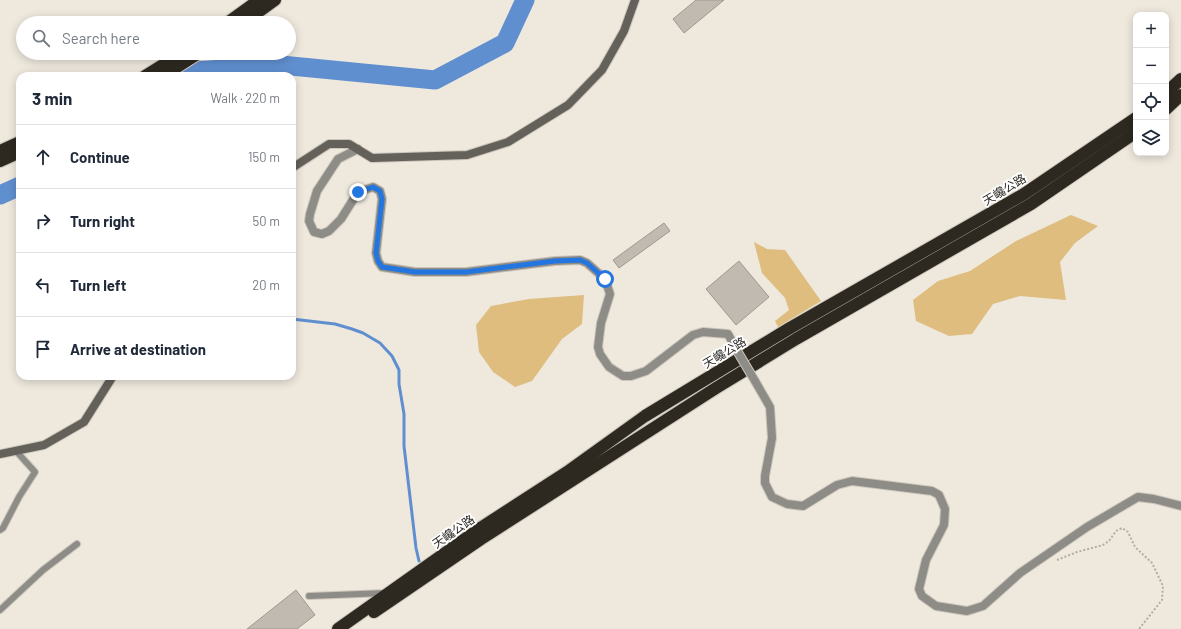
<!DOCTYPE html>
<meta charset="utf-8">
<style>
body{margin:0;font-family:Barlow,"Noto Sans SC",sans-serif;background:#f2f2f3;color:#1f2937}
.controls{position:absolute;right:12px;top:12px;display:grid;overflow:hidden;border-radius:8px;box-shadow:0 2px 10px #0003}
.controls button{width:36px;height:36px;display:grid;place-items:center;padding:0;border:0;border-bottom:1px solid #e0e1e3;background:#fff;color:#1f2937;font:20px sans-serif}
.stop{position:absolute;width:12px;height:12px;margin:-9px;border:3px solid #2376e0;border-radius:50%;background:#fff}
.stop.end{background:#2376e0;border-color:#fff;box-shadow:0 1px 4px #0008}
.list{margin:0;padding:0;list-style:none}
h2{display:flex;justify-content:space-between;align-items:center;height:52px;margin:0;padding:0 16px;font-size:17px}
h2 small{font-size:13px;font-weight:400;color:#747a83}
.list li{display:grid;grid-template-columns:26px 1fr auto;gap:12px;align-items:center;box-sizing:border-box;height:64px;padding:0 16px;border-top:1px solid #e0e1e3}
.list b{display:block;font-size:15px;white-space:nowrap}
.list em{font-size:13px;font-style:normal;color:#747a83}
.icon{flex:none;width:22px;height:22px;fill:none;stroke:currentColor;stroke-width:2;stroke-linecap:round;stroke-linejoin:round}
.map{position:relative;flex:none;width:1181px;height:629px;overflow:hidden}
.search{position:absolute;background:#fff;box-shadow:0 2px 10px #0003;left:16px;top:16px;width:280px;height:44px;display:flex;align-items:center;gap:10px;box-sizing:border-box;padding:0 14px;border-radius:22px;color:#747a83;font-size:15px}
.panel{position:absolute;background:#fff;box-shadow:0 2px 10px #0003;left:16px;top:72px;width:280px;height:308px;border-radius:12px}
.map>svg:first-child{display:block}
.green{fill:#debd7f}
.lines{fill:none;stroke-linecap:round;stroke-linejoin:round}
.stream{stroke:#608fd0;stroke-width:3}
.river{stroke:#608fd0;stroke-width:19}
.building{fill:#c0bab0;stroke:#9e998f}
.lane-casing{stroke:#ccc6bc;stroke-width:8}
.street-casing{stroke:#ccc6bc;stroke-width:10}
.secondary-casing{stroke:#ccc6bc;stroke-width:10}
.highway-casing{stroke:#ccc6bc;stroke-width:14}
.path{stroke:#b2ada5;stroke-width:2;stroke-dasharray:2 2;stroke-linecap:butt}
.lane{stroke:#8e8c87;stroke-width:6}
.street{stroke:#8e8c87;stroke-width:8}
.secondary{stroke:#64605a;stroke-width:8}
.highway{stroke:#2d2921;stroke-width:12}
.street-bridge-casing{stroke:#ccc6bc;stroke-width:10;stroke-linecap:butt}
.street-bridge{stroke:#8e8c87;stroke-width:8}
.route{stroke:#2376e0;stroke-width:5}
.labels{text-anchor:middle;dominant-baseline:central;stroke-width:3.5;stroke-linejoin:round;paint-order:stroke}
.street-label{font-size:12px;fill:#2f2c28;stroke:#fff}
</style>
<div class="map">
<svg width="1181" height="629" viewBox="0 0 1181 629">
<rect width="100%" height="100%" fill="#eee8dd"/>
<g class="green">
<path d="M1071 215 1098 226 1075 243 1060 262 1066 300 1020 296 993 304 972 334 949 336 916 321 913 300 938 281 970 271 1016 241Z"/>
<path d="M754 242 767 249 785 250 821 301 778 327 775 321 789 310 785 298 762 273Z"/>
<path d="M584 295 582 324 562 339 532 381 515 387 493 372 479 352 476 325 491 306 529 299Z"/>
</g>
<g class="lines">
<path class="stream" d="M292 319 335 324 352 329 363 333 380 343 392 356 399 370V384L404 414V446L416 548 419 561"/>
<g class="river">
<path d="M187 76 194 71 281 65 435 80 505 43 525 0"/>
<path d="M0 195 20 186"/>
</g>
</g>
<g class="building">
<path d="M696 0H724L684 33 673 19Z"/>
<path d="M664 223 670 231 619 268 613 260Z"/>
<path d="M739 261 769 297 736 325 706 289Z"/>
<path d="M296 590 315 615 297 629H247Z"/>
</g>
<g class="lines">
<g class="lane-casing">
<g id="lane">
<path d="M0 530 3 528 19 497 35 472 16 451"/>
<path d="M309 596 386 593"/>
<path d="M0 610 43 570 77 544"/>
</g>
</g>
<g class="street-casing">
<g id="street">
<path d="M358 149 338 159 317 191 310 214 309 221 314 232 322 234 329 231 341 219 358 192 373 187 380 191 382 199 376 253 378 261 382 267 415 272H466L555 261 580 260 587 263 605 279 610 294 601 323 598 347 600 354 609 367 623 376H631L646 371 693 335 703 332 728 334 736 349"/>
<path d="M755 381 770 407 772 438 765 476V483L772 497 787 504 803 506 837 485 852 481 932 491 939 495 945 509 944 525 926 560 919 589 922 596 936 606 967 611 983 606 1020 573 1087 527 1138 497 1154 499 1181 506"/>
</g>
</g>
<g class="secondary-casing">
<g id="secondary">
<path d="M292 168 329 144H349L372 158 467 155 508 142 568 105 602 70 624 31 635 0"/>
<path d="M0 454 44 445 84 422 113 376"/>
</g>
</g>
<g class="highway-casing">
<g id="highway">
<path d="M227 23 259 0"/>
<path d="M243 23 275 0"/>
<path d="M145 76 182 53"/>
<path d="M163 76 199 53"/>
<path d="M1166 93 1181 79"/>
<path d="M1166 109 1181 95"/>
<path d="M0 151 20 142"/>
<path d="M0 161 20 152"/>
<path d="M374 612 481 539 716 388 796 339 1031 204 1136 132"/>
<path d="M338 629 482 527 567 472 645 416 790 328 1024 194 1136 118"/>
</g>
</g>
<path class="path" d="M1057 560 1077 552 1103 545 1109 541 1116 531 1122 528 1128 532 1135 547 1152 563 1163 586 1162 600 1139 629"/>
<use href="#lane" class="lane"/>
<use href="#street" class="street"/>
<use href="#secondary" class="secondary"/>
<use href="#highway" class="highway"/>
<g class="street-bridge-casing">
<path id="street-bridge" d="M736 349 755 381"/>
</g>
<use href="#street-bridge" class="street-bridge"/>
</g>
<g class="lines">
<path class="route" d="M358 192 373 187 380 191 382 199 376 253 378 261 382 267 415 272H466L555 261 580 260 587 263 605 279"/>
</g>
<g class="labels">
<g class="street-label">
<text transform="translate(1004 189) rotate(-31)">天巉公路</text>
<text transform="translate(724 352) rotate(-31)">天巉公路</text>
<text transform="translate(453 531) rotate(-35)">天巉公路</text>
</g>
</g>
</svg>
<div class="controls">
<button>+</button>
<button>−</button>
<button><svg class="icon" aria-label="locate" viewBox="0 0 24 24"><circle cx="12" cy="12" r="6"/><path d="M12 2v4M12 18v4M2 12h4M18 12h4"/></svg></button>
<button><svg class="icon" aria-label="layers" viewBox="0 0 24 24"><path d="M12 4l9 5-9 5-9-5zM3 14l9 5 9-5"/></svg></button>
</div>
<div class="stop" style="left:605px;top:279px"></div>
<div class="stop end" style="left:358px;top:192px"></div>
<div class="search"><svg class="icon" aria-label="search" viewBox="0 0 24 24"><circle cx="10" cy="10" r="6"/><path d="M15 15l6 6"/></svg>Search here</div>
<section class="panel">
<h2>3 min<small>Walk · 220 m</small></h2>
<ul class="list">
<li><svg class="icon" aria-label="ahead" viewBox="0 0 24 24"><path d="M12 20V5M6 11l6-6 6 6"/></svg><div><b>Continue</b></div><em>150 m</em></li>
<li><svg class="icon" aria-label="right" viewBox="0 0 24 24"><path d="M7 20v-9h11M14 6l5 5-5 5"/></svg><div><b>Turn right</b></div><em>50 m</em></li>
<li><svg class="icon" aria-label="left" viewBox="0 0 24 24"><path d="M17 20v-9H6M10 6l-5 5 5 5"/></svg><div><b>Turn left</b></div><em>20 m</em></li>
<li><svg class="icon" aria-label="arrive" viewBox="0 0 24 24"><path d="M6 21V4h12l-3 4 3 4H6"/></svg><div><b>Arrive at destination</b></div></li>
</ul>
</section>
</div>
